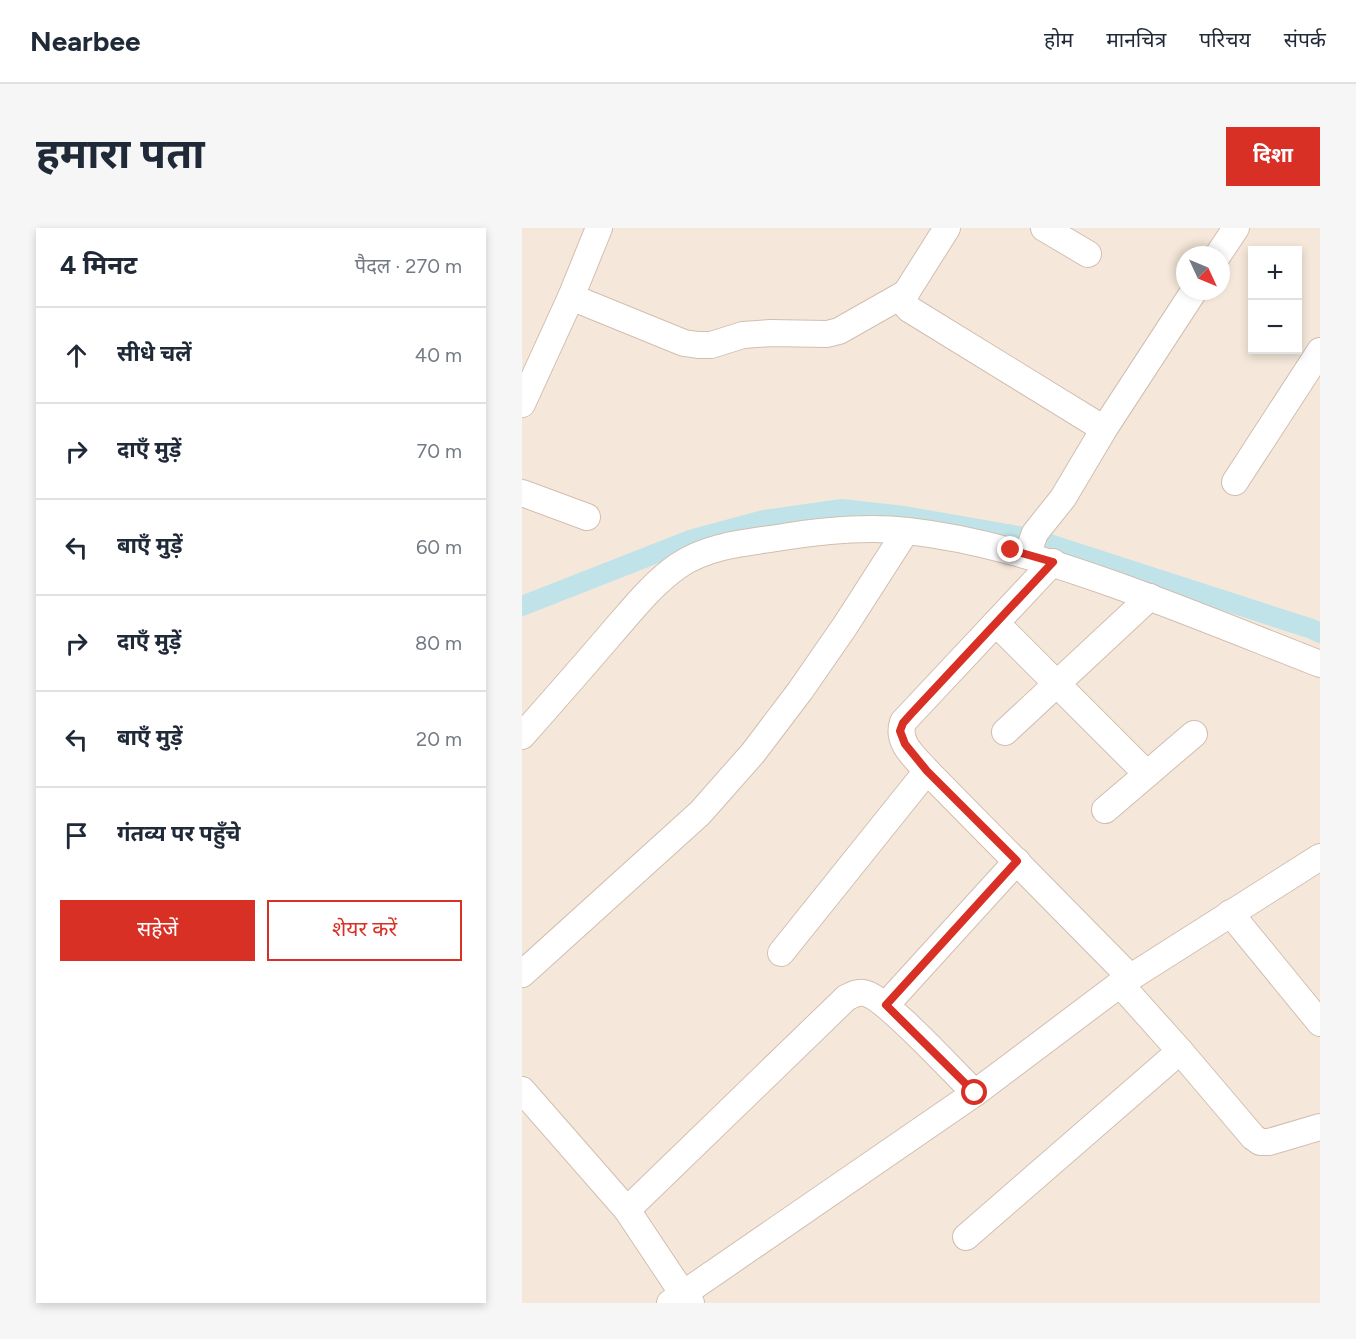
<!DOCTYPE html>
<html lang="hi">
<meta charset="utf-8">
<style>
body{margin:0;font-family:Figtree,"Noto Sans Devanagari",sans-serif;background:#f6f6f7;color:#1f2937}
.controls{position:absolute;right:18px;top:18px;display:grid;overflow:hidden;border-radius:0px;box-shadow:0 3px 9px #0003}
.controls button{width:54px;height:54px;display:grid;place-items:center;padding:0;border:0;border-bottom:2px solid #e0e1e3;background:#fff;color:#1f2937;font:30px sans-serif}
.compass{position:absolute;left:654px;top:18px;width:54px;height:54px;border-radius:50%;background:#fff;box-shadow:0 3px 9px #0003;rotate:134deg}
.stop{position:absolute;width:18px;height:18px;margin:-14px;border:4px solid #d93025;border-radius:50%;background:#fff}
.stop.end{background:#d93025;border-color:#fff;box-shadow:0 2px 6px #0008}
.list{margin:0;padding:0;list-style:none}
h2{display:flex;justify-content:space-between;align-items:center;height:78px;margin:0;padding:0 24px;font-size:26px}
h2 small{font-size:20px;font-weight:400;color:#747a83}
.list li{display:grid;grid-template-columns:39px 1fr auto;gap:18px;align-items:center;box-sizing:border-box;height:96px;padding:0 24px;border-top:2px solid #e0e1e3}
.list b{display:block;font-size:22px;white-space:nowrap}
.list em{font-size:20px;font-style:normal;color:#747a83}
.actions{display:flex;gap:12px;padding:18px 24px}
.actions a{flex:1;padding:14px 0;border:2px solid #d93025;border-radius:0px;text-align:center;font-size:21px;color:#d93025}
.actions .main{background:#d93025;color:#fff}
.icon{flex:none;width:33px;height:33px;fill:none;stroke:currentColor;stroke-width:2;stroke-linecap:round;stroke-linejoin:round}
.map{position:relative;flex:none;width:798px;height:1075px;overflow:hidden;border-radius:0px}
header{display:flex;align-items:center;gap:36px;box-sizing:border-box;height:84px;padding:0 30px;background:#fff;border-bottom:2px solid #e0e1e3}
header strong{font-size:28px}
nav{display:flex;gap:33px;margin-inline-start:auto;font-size:21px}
.intro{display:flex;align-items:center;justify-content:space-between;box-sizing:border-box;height:144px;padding:0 36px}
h1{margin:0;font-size:42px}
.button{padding:15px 27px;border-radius:0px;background:#d93025;color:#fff;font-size:21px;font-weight:700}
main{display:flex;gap:36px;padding:0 36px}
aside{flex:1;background:#fff;border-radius:0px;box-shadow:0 3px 9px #0003}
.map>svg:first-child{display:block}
.residential{fill:#f5e8da;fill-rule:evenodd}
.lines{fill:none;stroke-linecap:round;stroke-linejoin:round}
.canal{stroke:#bfe3e8;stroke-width:20}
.minor-casing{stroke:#d1beb0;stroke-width:28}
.minor{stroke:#fff;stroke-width:26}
.route{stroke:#d93025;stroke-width:8}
</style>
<header>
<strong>Nearbee</strong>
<nav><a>होम</a><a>मानचित्र</a><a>परिचय</a><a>संपर्क</a></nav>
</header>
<div class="intro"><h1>हमारा पता</h1><a class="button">दिशा</a></div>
<main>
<aside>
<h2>4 मिनट<small>पैदल · 270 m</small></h2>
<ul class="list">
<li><svg class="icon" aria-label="ahead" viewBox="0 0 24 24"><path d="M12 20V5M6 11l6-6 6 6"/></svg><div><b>सीधे चलें</b></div><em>40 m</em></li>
<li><svg class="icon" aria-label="right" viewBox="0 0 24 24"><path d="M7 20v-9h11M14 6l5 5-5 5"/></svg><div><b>दाएँ मुड़ें</b></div><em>70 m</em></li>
<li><svg class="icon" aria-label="left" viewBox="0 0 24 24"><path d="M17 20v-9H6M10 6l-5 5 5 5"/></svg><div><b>बाएँ मुड़ें</b></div><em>60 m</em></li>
<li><svg class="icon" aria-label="right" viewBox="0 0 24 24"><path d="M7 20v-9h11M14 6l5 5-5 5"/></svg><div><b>दाएँ मुड़ें</b></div><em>80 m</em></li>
<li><svg class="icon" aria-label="left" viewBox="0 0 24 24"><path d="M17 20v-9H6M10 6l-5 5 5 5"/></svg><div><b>बाएँ मुड़ें</b></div><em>20 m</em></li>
<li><svg class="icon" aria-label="arrive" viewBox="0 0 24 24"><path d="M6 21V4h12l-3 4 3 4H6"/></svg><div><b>गंतव्य पर पहुँचे</b></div></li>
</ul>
<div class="actions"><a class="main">सहेजें</a><a>शेयर करें</a></div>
</aside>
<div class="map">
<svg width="798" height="1075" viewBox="0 0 798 1075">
<rect width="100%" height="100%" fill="#fdf6ec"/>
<path class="residential" d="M0 0H798V1075H0ZM730 22H776V122H730ZM663 27H699V63H663Z"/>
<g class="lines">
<g class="canal">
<path d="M518 313 790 401 798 405"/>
<path d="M0 378 168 312 242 292 320 281 382 288 502 309"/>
</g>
<g class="minor-casing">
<g id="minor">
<path d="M425 0 384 65 382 75 387 81 582 201"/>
<path d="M522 0 566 26"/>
<path d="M696 27 714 0"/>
<path d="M49 69 162 115 176 117H189L221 107 249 105 305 106 317 103 384 65"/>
<path d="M0 176 49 69 77 0"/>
<path d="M713 254 798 123"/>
<path d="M0 265 65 289"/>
<path d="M505 327 513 305 541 270 582 201 672 63"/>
<path d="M531 334 381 494C374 515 393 529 405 543L608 749"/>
<path d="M474 395 625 546"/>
<path d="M483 504 628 369"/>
<path d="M0 508C30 474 60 440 89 406 110 382 130 356 156 338 185 318 221 315 255 310 297 303 343 298 386 303 457 311 523 332 591 356 661 381 729 409 798 436"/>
<path d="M583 582 672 506"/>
<path d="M708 685 798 795"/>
<path d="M259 725 405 543"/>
<path d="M0 746 178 585 231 525 278 463 323 398 384 303"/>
<path d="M598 756 658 823 731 909 738 914H747L798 899"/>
<path d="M364 777 495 633"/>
<path d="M0 862 105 982 161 1066 169 1075"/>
<path d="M105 982 324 770C330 767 335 764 342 765 363 768 433 846 453 865"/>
<path d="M444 1009 658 823"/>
<path d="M148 1075 453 865 598 756 798 629"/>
</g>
</g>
<use href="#minor" class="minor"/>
</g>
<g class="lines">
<path class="route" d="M453 865 364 777 495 633 405 543 383 516 378 503 381 495 389 486 531 334 489 322"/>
</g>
</svg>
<div class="controls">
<button>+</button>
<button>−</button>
</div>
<svg class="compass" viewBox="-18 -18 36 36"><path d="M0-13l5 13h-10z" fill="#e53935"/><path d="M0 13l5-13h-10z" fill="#747a83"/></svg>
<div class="stop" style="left:453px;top:865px"></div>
<div class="stop end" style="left:489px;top:322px"></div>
</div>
</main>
